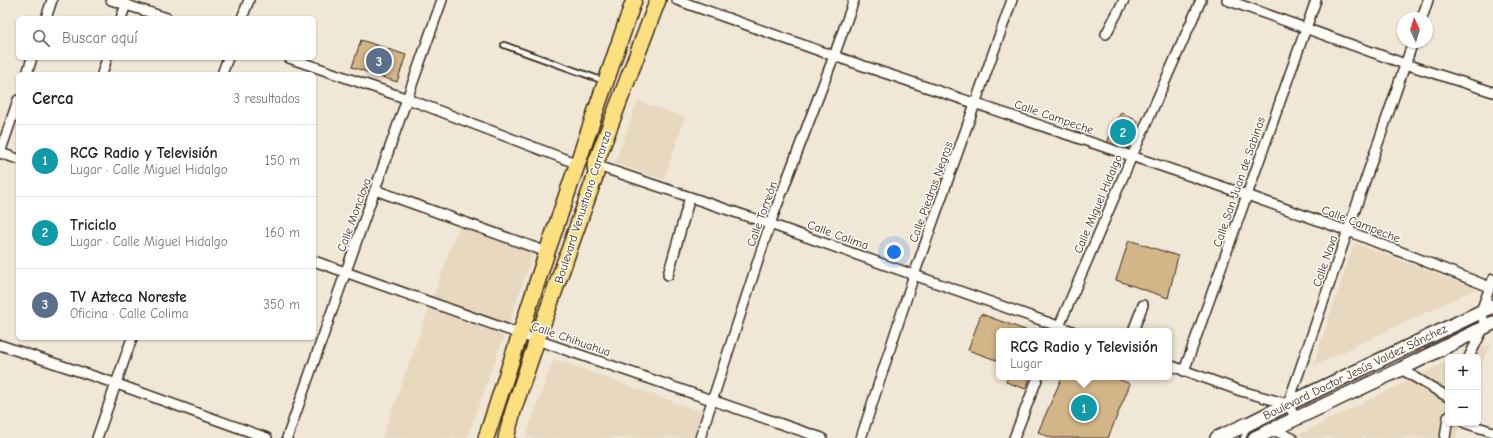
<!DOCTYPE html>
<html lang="es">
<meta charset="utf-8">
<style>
body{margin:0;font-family:"Comic Neue",sans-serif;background:#f6f6f6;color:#202124}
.controls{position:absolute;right:12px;bottom:12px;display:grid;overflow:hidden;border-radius:6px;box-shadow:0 1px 3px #0004}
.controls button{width:36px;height:36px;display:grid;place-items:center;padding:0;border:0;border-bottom:1px solid #e0e0e0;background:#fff;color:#202124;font:20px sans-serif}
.compass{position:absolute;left:1397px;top:12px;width:36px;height:36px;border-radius:50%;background:#fff;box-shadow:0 1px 3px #0004;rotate:356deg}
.you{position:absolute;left:894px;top:252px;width:14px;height:14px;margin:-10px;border:3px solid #fff;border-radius:50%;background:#1a73e8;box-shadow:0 0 0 6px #1a73e833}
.badge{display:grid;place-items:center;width:26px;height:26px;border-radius:50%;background:#db2777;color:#fff;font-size:13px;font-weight:700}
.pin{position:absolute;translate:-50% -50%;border:2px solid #fff;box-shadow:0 1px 4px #0006}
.popup{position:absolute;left:996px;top:328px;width:176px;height:52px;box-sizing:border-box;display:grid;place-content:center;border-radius:6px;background:#fff;filter:drop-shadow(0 1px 3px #0005);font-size:13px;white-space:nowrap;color:#757577}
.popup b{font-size:15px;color:#202124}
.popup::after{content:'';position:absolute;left:50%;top:100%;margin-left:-8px;border:8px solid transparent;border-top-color:#fff}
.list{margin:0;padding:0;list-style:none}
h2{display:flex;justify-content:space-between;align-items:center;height:52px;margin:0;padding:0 16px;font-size:17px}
h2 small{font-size:13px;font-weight:400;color:#757577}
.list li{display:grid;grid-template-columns:26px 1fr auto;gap:12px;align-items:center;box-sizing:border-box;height:72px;padding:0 16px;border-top:1px solid #e0e0e0}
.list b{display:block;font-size:15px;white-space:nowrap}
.list p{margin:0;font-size:13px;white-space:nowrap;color:#757577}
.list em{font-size:13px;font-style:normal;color:#757577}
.icon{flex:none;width:22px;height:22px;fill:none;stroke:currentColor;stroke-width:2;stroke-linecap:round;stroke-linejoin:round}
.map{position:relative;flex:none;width:1493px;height:438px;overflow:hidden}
.search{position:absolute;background:#fff;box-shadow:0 1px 3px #0004;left:16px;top:16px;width:300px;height:44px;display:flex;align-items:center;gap:10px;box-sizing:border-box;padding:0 14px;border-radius:6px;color:#757577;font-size:15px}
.panel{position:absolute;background:#fff;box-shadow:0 1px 3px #0004;left:16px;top:72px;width:300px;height:268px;border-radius:6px}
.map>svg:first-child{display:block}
.built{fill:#e7d8bf}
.building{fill:#d3b688;stroke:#3b2a1e}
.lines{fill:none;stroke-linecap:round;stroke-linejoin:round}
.lane-casing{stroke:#3b2a1e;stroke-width:8}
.street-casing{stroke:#3b2a1e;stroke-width:12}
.secondary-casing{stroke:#3b2a1e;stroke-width:16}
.primary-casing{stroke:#3b2a1e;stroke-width:18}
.lane{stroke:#fdfcf7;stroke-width:4.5}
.street{stroke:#fdfcf7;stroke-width:9}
.secondary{stroke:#fdfcf7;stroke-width:13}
.primary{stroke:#fce080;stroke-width:15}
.labels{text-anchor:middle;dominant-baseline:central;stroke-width:3;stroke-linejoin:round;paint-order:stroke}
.street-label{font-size:12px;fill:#3b2a1e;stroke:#fdfcf7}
</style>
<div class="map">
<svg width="1493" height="438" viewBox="0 0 1493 438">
<rect width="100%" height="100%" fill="#f0e7d6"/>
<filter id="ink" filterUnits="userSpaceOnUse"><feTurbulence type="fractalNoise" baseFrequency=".025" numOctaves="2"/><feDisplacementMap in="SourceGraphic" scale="8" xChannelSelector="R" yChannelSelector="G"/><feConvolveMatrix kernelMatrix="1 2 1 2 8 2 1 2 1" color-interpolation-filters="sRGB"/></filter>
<g filter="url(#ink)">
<g class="built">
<path d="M638 101 685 117 664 180 615 163Z"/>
<path d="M461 220 537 244 467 438H382Z"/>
<path d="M1354 243 1476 289 1313 366Z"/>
<path d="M1491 344 1478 372V357H1457Z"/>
<path d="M553 359 702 412 693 438H526Z"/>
<path d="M1448 361V423H1459L1456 438H1304L1298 435Z"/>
</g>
<g class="building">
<path d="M361 40 406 55 397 82 352 67Z"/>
<path d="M1121 112 1138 121 1127 150 1107 143Z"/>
<path d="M1129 240 1178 256 1168 298 1116 280Z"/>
<path d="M981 314 1028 331H999V361L968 350Z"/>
<path d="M1008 377H1030L1026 389 1006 382Z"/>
<path d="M1062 377H1113L1130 384 1108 438H1052L1038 432Z"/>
</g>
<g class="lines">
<g class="lane-casing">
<g id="lane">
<path d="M504 45 604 81"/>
<path d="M1243 438 1248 427"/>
</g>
</g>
<g class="street-casing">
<g id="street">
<path d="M111 0 167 18"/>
<path d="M677 0 834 56 1247 195 1348 231 1490 287"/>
<path d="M1227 0 1405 64 1493 92"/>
<path d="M46 18 52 0"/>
<path d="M121 18 126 5"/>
<path d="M242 18 249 0"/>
<path d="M1422 18 1428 0"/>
<path d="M1106 34 1124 0"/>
<path d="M289 58 408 99 578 164"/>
<path d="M27 74 32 58"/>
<path d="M102 74 107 58"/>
<path d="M222 74 228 58"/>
<path d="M0 153 18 100"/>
<path d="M0 153 18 159"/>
<path d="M595 165 770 224 1072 331"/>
<path d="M375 190 547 252"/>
<path d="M314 261 537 340 822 438"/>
<path d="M668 275 690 197"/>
<path d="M1485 326 1481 311 1493 279"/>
<path d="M1057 331 1132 156 1201 0"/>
<path d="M1133 331 1143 305"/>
<path d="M0 345 117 384 267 438"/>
<path d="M1469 357 1484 327"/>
<path d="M1169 365 1241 391 1288 404"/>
<path d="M1401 369 1448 397"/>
<path d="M1184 371 1247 195 1316 0"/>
<path d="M1296 419 1288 404 1413 42"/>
<path d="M1465 423 1493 432"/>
<path d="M1273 430 1292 438"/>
<path d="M97 438 132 338"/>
<path d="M287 438 442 0"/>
<path d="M700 438 770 224 834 56 854 0"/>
<path d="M861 438 914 275 1012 0"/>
<path d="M1014 438 1038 377"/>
<path d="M1445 438 1448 417"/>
</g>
</g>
<g class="secondary-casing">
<g id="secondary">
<path d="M1217 438 1250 423 1288 404 1493 306"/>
<path d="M1255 438 1401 369 1493 323"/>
</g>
</g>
<g class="primary-casing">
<g id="primary">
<path d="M486 438 547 252 634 0"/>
<path d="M506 438 513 411 537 340 596 174 595 165 658 0"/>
</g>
</g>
<use href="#lane" class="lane"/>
<use href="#street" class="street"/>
<use href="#secondary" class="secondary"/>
<use href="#primary" class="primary"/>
</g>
</g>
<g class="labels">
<g class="street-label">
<text transform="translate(1054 117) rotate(19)">Calle Campeche</text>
<text transform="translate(1239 182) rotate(-71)">Calle San Juan de Sabinas</text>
<text transform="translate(931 192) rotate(-70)">Calle Piedras Negras</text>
<text transform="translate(1098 204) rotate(-67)">Calle Miguel Hidalgo</text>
<text transform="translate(583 207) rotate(-72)">Boulevard Venustiano Carranza</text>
<text transform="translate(762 214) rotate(-70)">Calle Torreón</text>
<text transform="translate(354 215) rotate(-70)">Calle Monclova</text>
<text transform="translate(1361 224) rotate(21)">Calle Campeche</text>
<text transform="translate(838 235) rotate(20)">Calle Colima</text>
<text transform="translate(1325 261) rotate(-71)">Calle Nava</text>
<text transform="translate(571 339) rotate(19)">Calle Chihuahua</text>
<text transform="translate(1355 372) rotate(-26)">Boulevard Doctor Jesús Valdez Sánchez</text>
</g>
</g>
</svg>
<div class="controls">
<button>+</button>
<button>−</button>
</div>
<svg class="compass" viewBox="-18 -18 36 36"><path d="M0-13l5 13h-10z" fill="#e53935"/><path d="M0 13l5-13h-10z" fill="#757577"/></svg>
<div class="you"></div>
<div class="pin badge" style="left:1084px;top:408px;background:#0f9aa8">1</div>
<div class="popup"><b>RCG Radio y Televisión</b>Lugar</div>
<div class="pin badge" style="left:1123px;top:132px;background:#0f9aa8">2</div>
<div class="pin badge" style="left:379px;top:61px;background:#5c6f8a">3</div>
<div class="search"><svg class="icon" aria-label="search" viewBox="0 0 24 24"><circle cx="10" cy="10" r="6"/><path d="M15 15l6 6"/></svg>Buscar aquí</div>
<section class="panel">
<h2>Cerca<small>3 resultados</small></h2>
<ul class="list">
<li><span class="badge" style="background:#0f9aa8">1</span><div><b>RCG Radio y Televisión</b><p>Lugar · Calle Miguel Hidalgo</p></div><em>150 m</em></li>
<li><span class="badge" style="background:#0f9aa8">2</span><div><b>Triciclo</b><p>Lugar · Calle Miguel Hidalgo</p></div><em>160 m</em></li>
<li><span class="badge" style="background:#5c6f8a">3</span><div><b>TV Azteca Noreste</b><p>Oficina · Calle Colima</p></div><em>350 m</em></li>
</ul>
</section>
</div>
